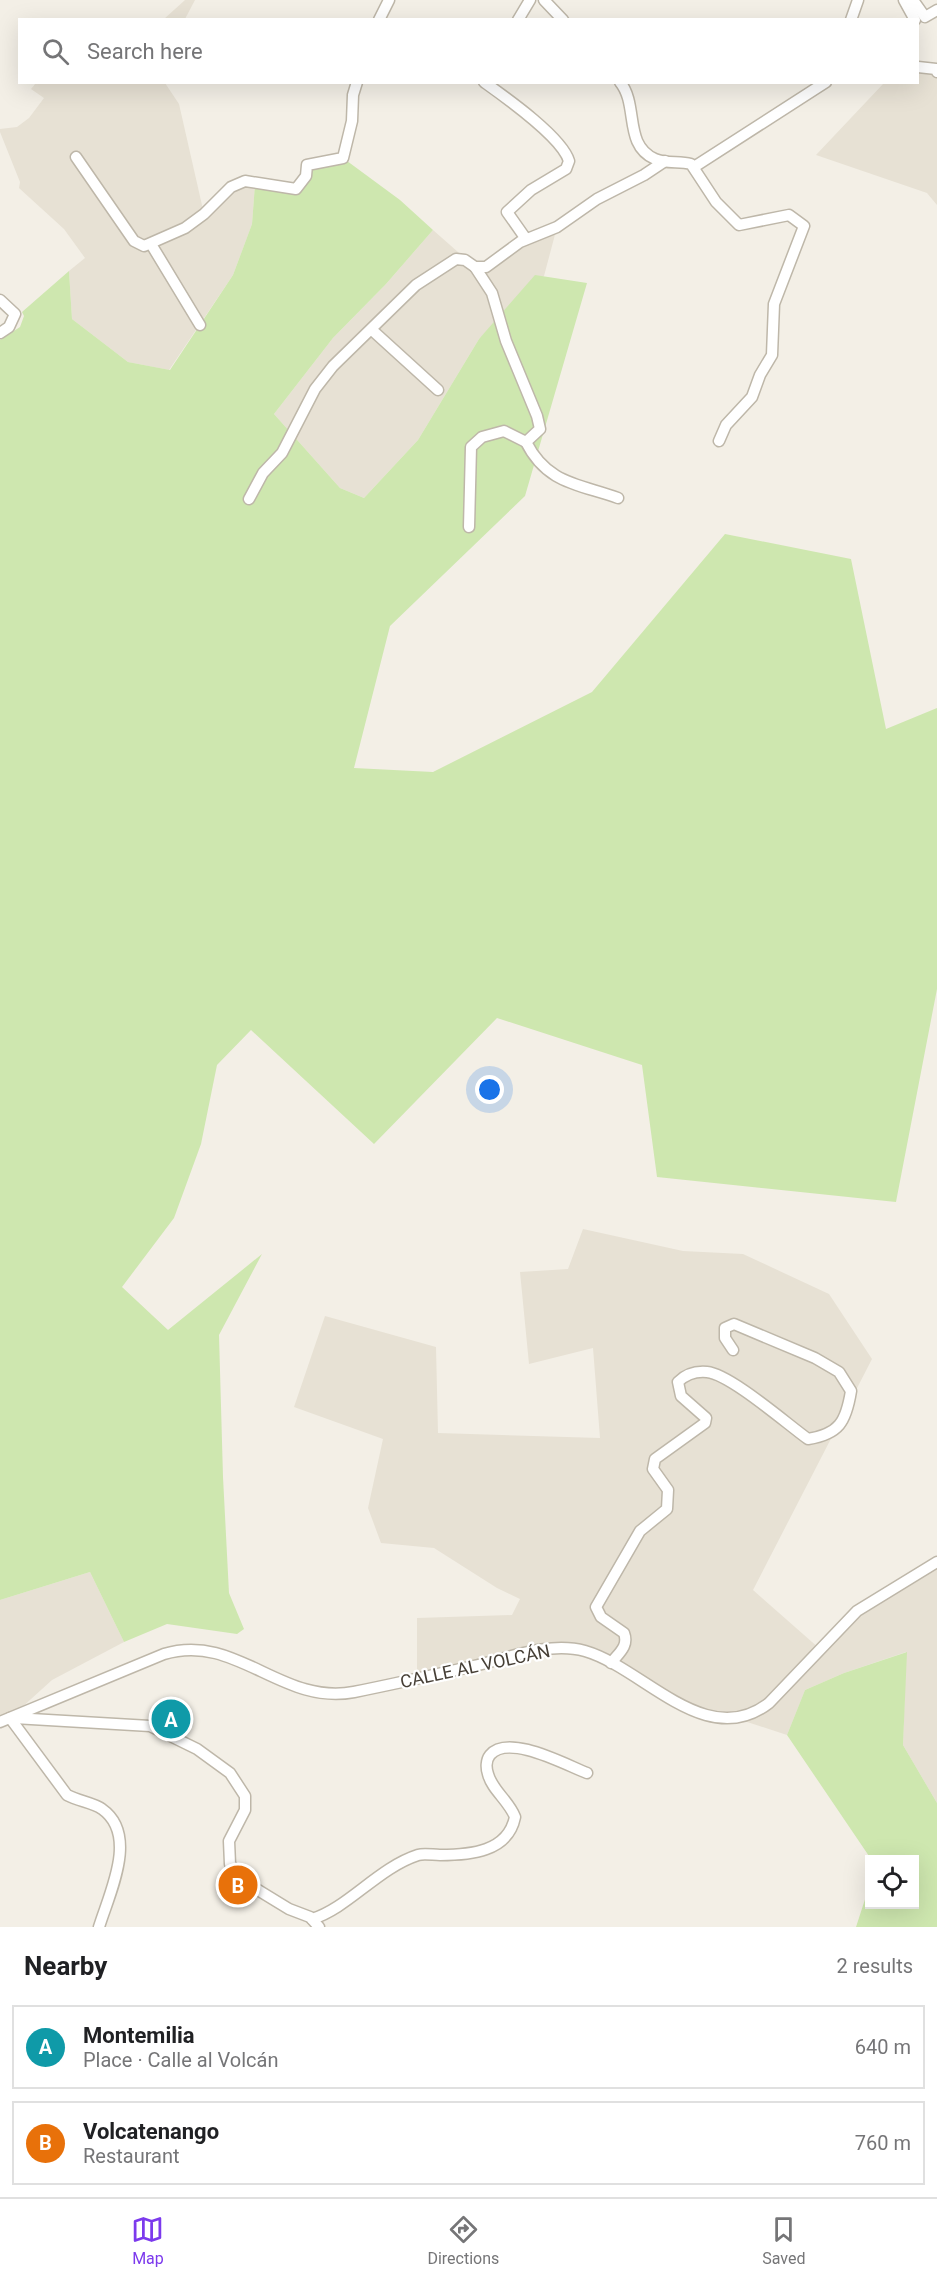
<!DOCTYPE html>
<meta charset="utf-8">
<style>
body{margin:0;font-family:Roboto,sans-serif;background:#f2f2f2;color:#202124}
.controls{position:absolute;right:18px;bottom:18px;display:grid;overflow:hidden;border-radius:0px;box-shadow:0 6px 24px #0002}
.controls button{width:54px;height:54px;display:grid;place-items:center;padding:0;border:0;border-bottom:2px solid #e0e0e0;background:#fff;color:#202124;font:30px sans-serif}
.you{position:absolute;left:490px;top:1090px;width:21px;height:21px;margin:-15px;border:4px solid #fff;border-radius:50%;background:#1a73e8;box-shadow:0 0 0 9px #1a73e833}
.badge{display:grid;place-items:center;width:39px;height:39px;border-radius:50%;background:#7c3aed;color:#fff;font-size:20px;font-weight:700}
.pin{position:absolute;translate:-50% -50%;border:3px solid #fff;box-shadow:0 2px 6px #0006}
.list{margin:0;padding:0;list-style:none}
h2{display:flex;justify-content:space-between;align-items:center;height:78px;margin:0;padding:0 24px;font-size:26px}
h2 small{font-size:20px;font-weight:400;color:#757577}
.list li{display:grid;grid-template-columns:39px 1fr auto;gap:18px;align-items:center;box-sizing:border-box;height:84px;margin:0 12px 12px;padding:0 12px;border:2px solid #e0e0e0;border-radius:0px}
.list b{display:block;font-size:22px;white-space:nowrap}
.list p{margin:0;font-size:20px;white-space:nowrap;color:#757577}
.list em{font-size:20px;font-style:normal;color:#757577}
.icon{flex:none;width:33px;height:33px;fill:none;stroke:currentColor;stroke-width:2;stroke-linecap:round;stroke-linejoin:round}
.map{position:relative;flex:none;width:937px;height:1927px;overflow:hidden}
.search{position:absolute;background:#fff;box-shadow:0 6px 24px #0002;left:18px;right:18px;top:18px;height:66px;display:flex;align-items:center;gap:15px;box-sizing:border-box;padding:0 21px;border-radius:0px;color:#757577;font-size:22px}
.sheet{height:270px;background:#fff}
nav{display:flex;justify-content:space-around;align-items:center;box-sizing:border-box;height:84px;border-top:2px solid #e0e0e0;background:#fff;font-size:16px;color:#757577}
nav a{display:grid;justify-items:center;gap:3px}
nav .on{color:#7c3aed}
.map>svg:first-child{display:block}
.residential{fill:#e7e1d4}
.green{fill:#cee7af}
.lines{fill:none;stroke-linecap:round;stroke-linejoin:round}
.minor-casing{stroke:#beb7a9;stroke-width:13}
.minor{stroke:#fff;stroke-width:10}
.labels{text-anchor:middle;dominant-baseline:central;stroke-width:4.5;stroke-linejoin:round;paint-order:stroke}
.street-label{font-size:18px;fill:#463f36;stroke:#fff}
</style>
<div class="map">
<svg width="937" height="1927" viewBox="0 0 937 1927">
<rect width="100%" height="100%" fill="#f3efe6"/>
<g class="residential">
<path d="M185 0H195L185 19H164Z"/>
<path d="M918 67 937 69V205L927 193 816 155 884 83 918 82Z"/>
<path d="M36 83H165L179 104 204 214 231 187 255 184 252 224 233 275 169 370 128 362 72 319 69 271 85 258 64 229 19 188 20 182 0 132V129L17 127 29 118 44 98 31 89Z"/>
<path d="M557 227 544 276 479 339 418 440 364 498 340 488 274 414 333 338 386 284 433 230 475 267Z"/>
<path d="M583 1229 683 1251 743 1254 829 1294 872 1359 753 1590 820 1649 853 1615 937 1562V1803L903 1745 906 1652 844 1673 805 1690 787 1735 735 1718H715L604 1659 567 1648 417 1679V1618L512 1615 520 1599 497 1588 434 1548 381 1543 368 1508 383 1439 294 1407 325 1316 436 1347 438 1433 600 1438 593 1348 529 1364 520 1272 568 1269Z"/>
<path d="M90 1572 124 1642 52 1680 10 1718 0 1722V1600Z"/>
</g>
<g class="green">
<path d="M343 158 400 200 433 230 386 284 333 338 274 414 340 488 364 498 418 440 479 339 535 275 587 283 525 496 390 626 354 768 433 772 592 692 725 534 851 559 886 729 937 708V989L896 1202 657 1177 642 1065 497 1018 374 1144 251 1030 217 1065 201 1144 174 1218 122 1287 168 1330 262 1254 219 1335 223 1477 229 1593 244 1629 237 1634 167 1624 124 1642 90 1572 0 1600V340L20 327 24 316 22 312 69 271 72 319 128 362 170 370 233 275 252 224 255 184 296 188 307 165Z"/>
<path d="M907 1652 903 1745 937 1803V1927H856L869 1887 870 1904H914V1860L871 1859 787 1735 805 1690 844 1673Z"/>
</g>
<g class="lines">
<g class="minor-casing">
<g id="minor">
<path d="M544 0 563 20"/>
<path d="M904 0 915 20"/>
<path d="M913 0 925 17 937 10"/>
<path d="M379 20 389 0"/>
<path d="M518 20 530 0"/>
<path d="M851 20 858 0"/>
<path d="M918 67 936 69 937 72"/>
<path d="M484 82C505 97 562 137 569 161L566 169 531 190 507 212 526 239"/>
<path d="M620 82C639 105 623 145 655 159 666 164 679 161 691 164L716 202 739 225 789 215 804 226 774 304 772 355 760 375 752 397 726 425 719 441"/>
<path d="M76 157 134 241 144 246 185 228 204 214 231 187 245 181 296 189 306 176 307 165 343 158 352 121 353 95 357 82"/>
<path d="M694 167 826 82"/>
<path d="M151 244 200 325"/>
<path d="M475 267 492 293 506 341 537 416 540 429 526 442C547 484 579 484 618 498"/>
<path d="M0 300 15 314 9 327 0 333"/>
<path d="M372 330 438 390"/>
<path d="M249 499 263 473 282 453 315 389 333 366 416 285 456 259 465 260 475 267H486L520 242 557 227 597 199 644 175 665 161"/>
<path d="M469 527 471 447 482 437 504 431 526 442"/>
<path d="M611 1663C619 1653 629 1646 624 1633L601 1617 596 1607 640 1531 667 1509 668 1490 653 1469 655 1459 705 1423 706 1418 681 1396 678 1382C686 1374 696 1371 707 1372 730 1374 787 1424 808 1439 839 1434 846 1422 851 1391L839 1372 815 1358 734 1324 725 1328V1338L733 1350"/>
<path d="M10 1718 67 1795C78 1801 94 1803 102 1809 139 1835 109 1894 99 1927"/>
<path d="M14 1718 150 1726 197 1749 230 1773 245 1796V1810L229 1841 230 1864 243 1881 289 1909 310 1917 319 1927"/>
<path d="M0 1722 164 1654C236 1632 281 1706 354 1692 394 1684 434 1675 474 1666 508 1658 550 1641 585 1651 644 1668 706 1752 769 1703L857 1611 937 1562"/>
<path d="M312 1919C348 1908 378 1868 418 1855 424 1853 433 1855 440 1855 470 1855 508 1852 515 1817 509 1801 492 1790 488 1774 486 1768 486 1760 490 1755 508 1733 566 1765 587 1773"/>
</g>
</g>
<use href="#minor" class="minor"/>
</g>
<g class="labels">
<g class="street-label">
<text transform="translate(475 1666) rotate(-12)">CALLE AL VOLCÁN</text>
</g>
</g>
</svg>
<div class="controls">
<button><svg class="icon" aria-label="locate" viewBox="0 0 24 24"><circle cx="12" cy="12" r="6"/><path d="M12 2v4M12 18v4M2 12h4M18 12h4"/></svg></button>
</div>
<div class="you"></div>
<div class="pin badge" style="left:171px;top:1719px;background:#0f9aa8">A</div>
<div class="pin badge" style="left:238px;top:1885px;background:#e8710a">B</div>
<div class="search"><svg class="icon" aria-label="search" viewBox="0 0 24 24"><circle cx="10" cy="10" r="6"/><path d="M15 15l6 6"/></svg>Search here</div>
</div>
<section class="sheet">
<h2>Nearby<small>2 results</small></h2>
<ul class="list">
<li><span class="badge" style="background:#0f9aa8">A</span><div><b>Montemilia</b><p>Place · Calle al Volcán</p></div><em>640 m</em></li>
<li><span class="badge" style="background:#e8710a">B</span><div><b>Volcatenango</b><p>Restaurant</p></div><em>760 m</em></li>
</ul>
</section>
<nav>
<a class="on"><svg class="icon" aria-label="map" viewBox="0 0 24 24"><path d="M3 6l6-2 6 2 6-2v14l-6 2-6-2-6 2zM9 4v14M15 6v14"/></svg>Map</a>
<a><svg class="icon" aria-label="directions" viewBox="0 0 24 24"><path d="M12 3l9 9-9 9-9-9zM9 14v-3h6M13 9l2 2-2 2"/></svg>Directions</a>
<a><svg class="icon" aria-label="saved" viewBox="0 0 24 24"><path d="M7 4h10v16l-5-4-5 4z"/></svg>Saved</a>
</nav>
